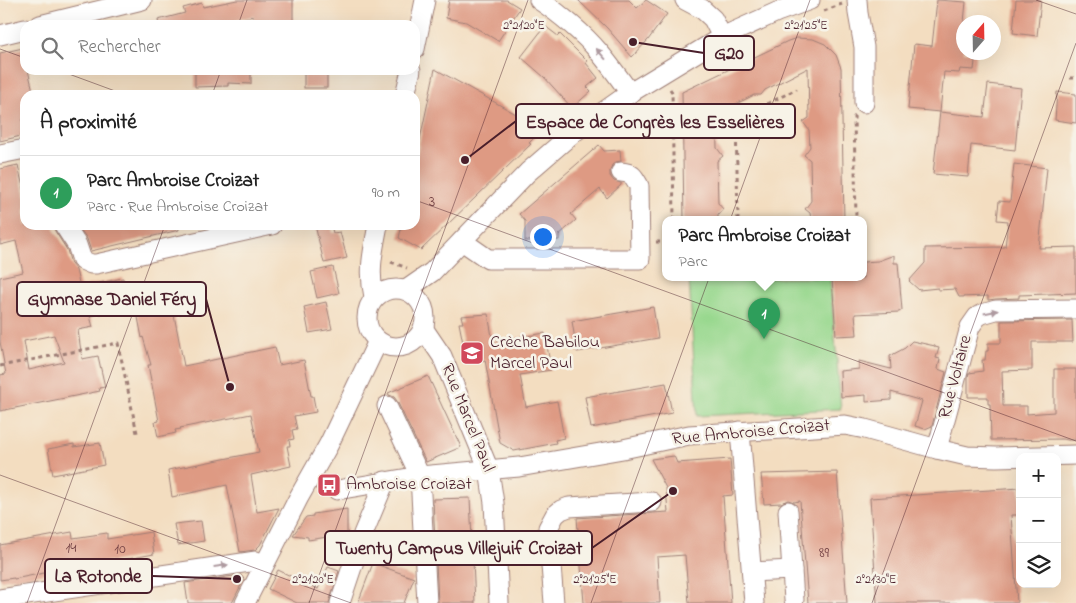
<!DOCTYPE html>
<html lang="fr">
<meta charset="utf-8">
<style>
body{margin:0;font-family:"Indie Flower",sans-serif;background:#f6f6f6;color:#222}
.controls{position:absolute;right:15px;bottom:15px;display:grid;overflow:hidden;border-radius:10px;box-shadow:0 5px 20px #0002}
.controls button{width:45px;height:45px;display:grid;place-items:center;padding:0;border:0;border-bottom:1px solid #e0e0e0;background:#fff;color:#222;font:25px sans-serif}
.compass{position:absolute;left:956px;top:15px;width:45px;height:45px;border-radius:50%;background:#fff;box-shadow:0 5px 20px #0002;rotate:20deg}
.you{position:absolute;left:542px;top:236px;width:18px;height:18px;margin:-12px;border:4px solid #fff;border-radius:50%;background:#1a73e8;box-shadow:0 0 0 8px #1a73e833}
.badge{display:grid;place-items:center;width:32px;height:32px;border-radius:50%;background:#d1495b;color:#fff;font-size:16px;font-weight:700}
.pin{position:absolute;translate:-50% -41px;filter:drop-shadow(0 1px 2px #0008)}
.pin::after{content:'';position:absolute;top:26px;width:18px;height:15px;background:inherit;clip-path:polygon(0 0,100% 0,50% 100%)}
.popup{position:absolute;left:662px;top:216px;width:205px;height:65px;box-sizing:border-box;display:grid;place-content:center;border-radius:10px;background:#fff;filter:drop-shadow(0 1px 4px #0005);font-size:16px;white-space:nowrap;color:#767676}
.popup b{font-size:19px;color:#222}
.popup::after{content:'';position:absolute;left:50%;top:100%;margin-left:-10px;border:10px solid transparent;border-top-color:#fff}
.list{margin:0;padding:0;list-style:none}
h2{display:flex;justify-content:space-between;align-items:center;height:65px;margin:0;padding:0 20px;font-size:21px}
h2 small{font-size:16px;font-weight:400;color:#767676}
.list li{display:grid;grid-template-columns:32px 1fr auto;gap:15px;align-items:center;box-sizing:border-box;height:75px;padding:0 20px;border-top:1px solid #e0e0e0}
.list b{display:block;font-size:19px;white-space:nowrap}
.list p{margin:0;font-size:16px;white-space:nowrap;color:#767676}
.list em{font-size:16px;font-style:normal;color:#767676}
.icon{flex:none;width:28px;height:28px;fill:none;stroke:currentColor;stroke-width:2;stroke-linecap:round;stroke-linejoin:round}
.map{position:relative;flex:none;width:1076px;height:603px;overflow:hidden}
.search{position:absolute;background:#fff;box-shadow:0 5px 20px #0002;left:20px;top:20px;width:400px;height:55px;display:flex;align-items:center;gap:12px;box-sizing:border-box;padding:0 18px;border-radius:15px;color:#767676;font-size:19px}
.panel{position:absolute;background:#fff;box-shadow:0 5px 20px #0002;left:20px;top:90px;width:400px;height:140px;border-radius:15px}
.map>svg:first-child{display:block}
.green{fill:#98d88e;stroke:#717c5c}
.building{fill:#de9a83;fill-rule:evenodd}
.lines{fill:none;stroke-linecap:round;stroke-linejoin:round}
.minor-casing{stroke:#9e7e76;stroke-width:21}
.path{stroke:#9e7e76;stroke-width:3;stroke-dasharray:4 4;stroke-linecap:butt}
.minor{stroke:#fff;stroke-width:19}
.oneway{fill:#ae9aa0}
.ticks{fill:none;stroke:#4a1f2b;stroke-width:1;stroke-opacity:0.45}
.labels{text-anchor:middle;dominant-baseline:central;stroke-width:5;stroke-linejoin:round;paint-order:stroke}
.number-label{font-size:15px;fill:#6f3e41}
.poi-label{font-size:18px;fill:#4a1f2b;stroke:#f7f3e8;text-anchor:start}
.street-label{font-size:18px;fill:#4a1f2b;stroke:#f7f3e8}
.ticks-label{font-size:12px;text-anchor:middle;fill:#4a1f2b;stroke:#f7f3e8;stroke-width:5;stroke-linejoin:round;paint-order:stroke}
.leader{fill:none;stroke:#4a1f2b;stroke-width:2}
.callout-dot{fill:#4a1f2b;stroke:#f7f3e8;stroke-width:2}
.callout{fill:#f7f3e8;stroke:#4a1f2b;stroke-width:2}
.callout-label{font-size:19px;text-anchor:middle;font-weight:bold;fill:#4a1f2b}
</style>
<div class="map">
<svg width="1076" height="603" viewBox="0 0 1076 603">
<rect width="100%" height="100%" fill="#f7f3e8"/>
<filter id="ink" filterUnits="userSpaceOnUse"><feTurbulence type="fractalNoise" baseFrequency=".02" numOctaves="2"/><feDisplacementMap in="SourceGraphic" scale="10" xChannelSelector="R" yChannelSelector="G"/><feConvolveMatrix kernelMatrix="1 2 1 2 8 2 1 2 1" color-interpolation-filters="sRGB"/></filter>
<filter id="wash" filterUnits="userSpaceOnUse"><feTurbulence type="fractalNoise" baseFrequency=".0096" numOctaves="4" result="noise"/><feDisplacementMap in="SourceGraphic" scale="20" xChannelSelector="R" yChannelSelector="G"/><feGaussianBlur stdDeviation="1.12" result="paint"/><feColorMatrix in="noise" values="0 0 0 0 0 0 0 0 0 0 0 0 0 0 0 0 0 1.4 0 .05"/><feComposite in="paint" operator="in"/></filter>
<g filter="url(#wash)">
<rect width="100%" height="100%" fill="#f3ddc0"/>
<path class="green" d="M689 278H830L841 409 697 416Z"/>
<g id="blocks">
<g class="building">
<path d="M237 0H293V25H255L253 16 226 23V25H159L158 20 185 13 183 8 202 3 203 7Z"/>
<path d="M449 0H507L520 8 498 41 466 22 446 18Z"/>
<path d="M578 0H629L637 8 646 0 667 14 648 40 632 57 607 28Z"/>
<path d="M937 0 966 2 964 22 962 44H964V52H976L974 70 960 69 959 73 944 72 940 112 908 109 914 44 932 46Z"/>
<path d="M1016 0H1041L1037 36 1013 33Z"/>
<path d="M545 26 558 36 560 34 587 61 586 63 598 78 587 87 591 91 572 108 544 77 521 57Z"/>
<path d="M797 38 813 39 825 44 836 55 841 68 844 220H811L810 213 805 209 811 201 810 160 804 155 810 147 809 130 803 122 809 118 808 68 765 90 761 95H754L716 114 717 148 723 156 717 161 718 203 723 209 718 215V220H684L682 92 788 41Z"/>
<path d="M23 48 25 57V70H28L34 95H25V119L22 120 25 135 0 141V53Z"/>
<path d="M435 69 543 129 529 143 531 144 421 250 399 238 402 225H415V163Z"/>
<path d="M195 70H251V84L228 83V86L195 87Z"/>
<rect x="304" y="70" width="23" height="18"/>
<path d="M988 84 1021 88 1015 150 971 145 968 177 933 174 940 112 984 117Z"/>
<path d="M1057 92 1076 94V123L1055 120Z"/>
<path d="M599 145 604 151 620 150 621 161 616 162 612 165 610 171V176L614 181 621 183V185L607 198 600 189 571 214 576 220 559 235V240L525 241V221L519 214Z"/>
<path d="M1014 164 1047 168 1039 248 1076 247V293L1019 295V298L996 299 988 300V296L959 297 955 289 938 290V288L919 290 909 281 925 263V248L1005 247 1008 221 997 220 999 201 1010 202Z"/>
<path d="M18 165 25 197V225H53L55 231 67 250 71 264 76 270 80 287 123 278 125 292 163 284 165 293 176 290 181 314 174 315 184 366 275 347 279 365 304 360 311 396H313L316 412 294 416 297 429 292 430 294 439 289 440 290 446H287L291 466 251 475 257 512 279 508 260 545 255 550 240 552 227 485 172 497 168 470 259 452 251 414 180 428 181 429 175 430 176 433 158 437 155 422 159 421 148 365H151L143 337 142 338 136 307 90 316 93 327 78 330 82 359 98 356 105 387 99 388 100 391 0 411V375L6 374 0 342V277L23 272 16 241 0 245V169ZM54 335 64 362 29 370 24 341Z"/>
<path d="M77 225H178L179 230 91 251 87 239Z"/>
<path d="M315 225H331L333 233 340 232 347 258 324 263Z"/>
<path d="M894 255V263H898L902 310 899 312 855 314 857 335 836 336 832 278H863V262L878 261Z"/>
<path d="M333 267 339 293 317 298 311 272Z"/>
<path d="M326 302 332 329 309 333 304 307Z"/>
<path d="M653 307 658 338 577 352 572 321Z"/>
<path d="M488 314 493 342 545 333 551 370 520 375 526 407 557 401 564 438 555 440 556 443 514 451 500 443 485 360 467 363 459 323H463L461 316Z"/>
<path d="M1072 320 1073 342H1032V370L1002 371 1003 406H1027V414L1054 412V369H1076V440H1068L1064 439 991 440 990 404H988V397H968V377L969 373 983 371 982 360H985L986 351H988V343H1001V321Z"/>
<path d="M912 341 935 346V347L939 348 936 358 940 359 938 369 946 372 932 426 925 429 915 426 922 401 891 392V400L866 402V395L841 397 840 371 859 369V361L891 369 890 356 905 348Z"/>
<path d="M428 376 461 447 426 462 397 401 394 397 389 395 388 393Z"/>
<path d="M666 383 672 413 591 428 585 397Z"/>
<path d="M100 443 104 465 53 475 48 449 74 444V447Z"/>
<path d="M674 456 677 463 730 459 733 495 723 496 731 603H689L685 555 657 557 660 603H584L577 518 668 512 666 488 651 459Z"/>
<path d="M837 472 847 603H808L800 501 794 502 788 500 781 503 764 504 761 474Z"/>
<path d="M1020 488V515H1011L1017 603H877L870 498Z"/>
<path d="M470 498 475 603H438L433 499Z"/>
<path d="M347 509V534L308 540V537L293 535 306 517 313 516V514Z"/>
<path d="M201 521 204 541 178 545 174 524Z"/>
<path d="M72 532 73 538 107 533V539L151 532 154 554 111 562V561L73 567 74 570 54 573V571L14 579V578L0 580V545Z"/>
<path d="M373 563 414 578 404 603H358Z"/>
<path d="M328 567 339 571 329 603H297L268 589 278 570 318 589Z"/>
<path d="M241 575 244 579 232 603H188L185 583Z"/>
</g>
</g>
</g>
<g filter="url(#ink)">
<use href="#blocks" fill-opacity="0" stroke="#9e7e76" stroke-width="1"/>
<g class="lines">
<g class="minor-casing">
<g id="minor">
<path d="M539 0C559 13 584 34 599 52 610 65 620 79 630 93"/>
<path d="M685 0 702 9 713 19 722 37"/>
<path d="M857 0 858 13 864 47V103"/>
<path d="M40 25 142 0"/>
<path d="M0 35 25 29"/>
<path d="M415 49 425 0"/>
<path d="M405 95 411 70"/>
<path d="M0 154 25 149"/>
<path d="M64 225 77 245 82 260 91 264H96L272 225"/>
<path d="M462 241 488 259H640L639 186C634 177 633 173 621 172"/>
<circle cx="396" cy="318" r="29"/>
<path d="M406 290 432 272 528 172 573 133 603 112 630 93 722 37 777 12 810 0"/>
<path d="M374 297C368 271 373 251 378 225"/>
<path d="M423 328 442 356 489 470 494 503 499 603"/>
<path d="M387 406 420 476 427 603"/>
<path d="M740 431 754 603"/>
<path d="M937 449 970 327 977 317 982 314 996 310 1076 309"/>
<path d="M337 490 420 476 519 467 623 449 689 435 845 425 865 429 937 449 967 456 996 457 1076 455"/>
<path d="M788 511 794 600"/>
<path d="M752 572 792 570"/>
<path d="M0 599 256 561 264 565"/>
<path d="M245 603 299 497 329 444 378 341"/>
<path d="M340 603 363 534 385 481"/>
<path d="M554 603 548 528 555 515 561 510 569 507 652 502"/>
</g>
</g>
<g class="path">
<path d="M824 11 842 4"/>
<path d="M1070 78H1076"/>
<path d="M670 89 672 92 674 220"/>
<path d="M855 116 854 117 856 220"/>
<path d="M738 220 736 119 797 89"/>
<path d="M656 242H665"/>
<path d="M391 262 407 268"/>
<path d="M0 366 118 343 137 433"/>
</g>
<use href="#minor" class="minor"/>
</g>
<defs><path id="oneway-solid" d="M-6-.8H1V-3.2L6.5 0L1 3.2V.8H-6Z" transform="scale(1.25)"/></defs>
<g class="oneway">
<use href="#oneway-solid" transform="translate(601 54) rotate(-131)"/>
<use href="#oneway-solid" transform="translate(991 312) rotate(-12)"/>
<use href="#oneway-solid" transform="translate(221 566) rotate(-8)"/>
</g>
</g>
<path class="ticks" d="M1036 0 1076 14M238 25 247 0M0 49 25 58M58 70 126 95M212 95 221 70M415 200 1076 441M0 475 351 603M27 603 165 225M309 603 528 0M591 603 810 0M872 603 1076 43"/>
<defs>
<g id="school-square" transform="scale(1.25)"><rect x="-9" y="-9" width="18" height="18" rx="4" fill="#d1495b" stroke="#f7f3e8"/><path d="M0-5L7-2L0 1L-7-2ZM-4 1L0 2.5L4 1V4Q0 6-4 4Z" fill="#fff"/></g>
<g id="bus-square" transform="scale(1.25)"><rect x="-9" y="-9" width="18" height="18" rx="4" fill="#d1495b" stroke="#f7f3e8"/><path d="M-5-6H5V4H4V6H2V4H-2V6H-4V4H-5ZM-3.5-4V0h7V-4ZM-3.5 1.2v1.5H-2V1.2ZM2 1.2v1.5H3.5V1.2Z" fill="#fff"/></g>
</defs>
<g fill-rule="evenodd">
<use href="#school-square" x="472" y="353"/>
<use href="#bus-square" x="329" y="485"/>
</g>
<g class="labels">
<g class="number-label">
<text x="432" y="202">3</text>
<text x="71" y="548">14</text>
<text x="120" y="549">10</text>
<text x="824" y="553">89</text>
</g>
<g class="poi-label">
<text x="490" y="343">Crèche Babilou<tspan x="490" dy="21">Marcel Paul</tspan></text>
<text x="346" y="485">Ambroise Croizat</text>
</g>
<g class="street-label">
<text transform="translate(956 377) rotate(-75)">Rue Voltaire</text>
<text transform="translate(467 418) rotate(68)">Rue Marcel Paul</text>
<text transform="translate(751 433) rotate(-5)">Rue Ambroise Croizat</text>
</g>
</g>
<g class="ticks-label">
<text x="524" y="29">2°21'20"E</text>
<text x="806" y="29">2°21'25"E</text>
<text x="313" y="583">2°21'20"E</text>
<text x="595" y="583">2°21'25"E</text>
<text x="876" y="583">2°21'30"E</text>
</g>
<path class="leader" d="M633 42L704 53M465 160L516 121M230 387L206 299M673 491L592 548M237 579L152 576"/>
<g class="callout-dot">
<circle cx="633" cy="42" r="5"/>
<circle cx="465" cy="160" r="5"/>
<circle cx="230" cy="387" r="5"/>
<circle cx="673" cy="491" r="5"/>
<circle cx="237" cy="579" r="5"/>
</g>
<g class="callout">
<rect x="704" y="36" width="50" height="34" rx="5"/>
<rect x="516" y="104" width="279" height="34" rx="5"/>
<rect x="17" y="282" width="189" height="34" rx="5"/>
<rect x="325" y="531" width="267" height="34" rx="5"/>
<rect x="45" y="559" width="107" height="34" rx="5"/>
</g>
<g class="callout-label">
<text x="729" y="59">G20</text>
<text x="655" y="128">Espace de Congrès les Esselières</text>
<text x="112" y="305">Gymnase Daniel Féry</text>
<text x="459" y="554">Twenty Campus Villejuif Croizat</text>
<text x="98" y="582">La Rotonde</text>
</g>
</svg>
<div class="controls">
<button>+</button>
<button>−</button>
<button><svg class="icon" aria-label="layers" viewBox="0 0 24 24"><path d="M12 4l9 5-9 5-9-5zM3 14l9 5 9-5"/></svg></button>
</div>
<svg class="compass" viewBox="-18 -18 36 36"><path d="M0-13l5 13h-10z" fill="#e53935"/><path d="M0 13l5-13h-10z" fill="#767676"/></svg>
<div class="you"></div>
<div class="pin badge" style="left:764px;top:339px;background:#2e9e5b">1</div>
<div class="popup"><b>Parc Ambroise Croizat</b>Parc</div>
<div class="search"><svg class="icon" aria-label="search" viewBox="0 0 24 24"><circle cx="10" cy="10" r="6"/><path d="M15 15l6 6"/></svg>Rechercher</div>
<section class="panel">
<h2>À proximité<small></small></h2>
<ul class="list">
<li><span class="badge" style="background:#2e9e5b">1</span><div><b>Parc Ambroise Croizat</b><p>Parc · Rue Ambroise Croizat</p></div><em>90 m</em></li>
</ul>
</section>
</div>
